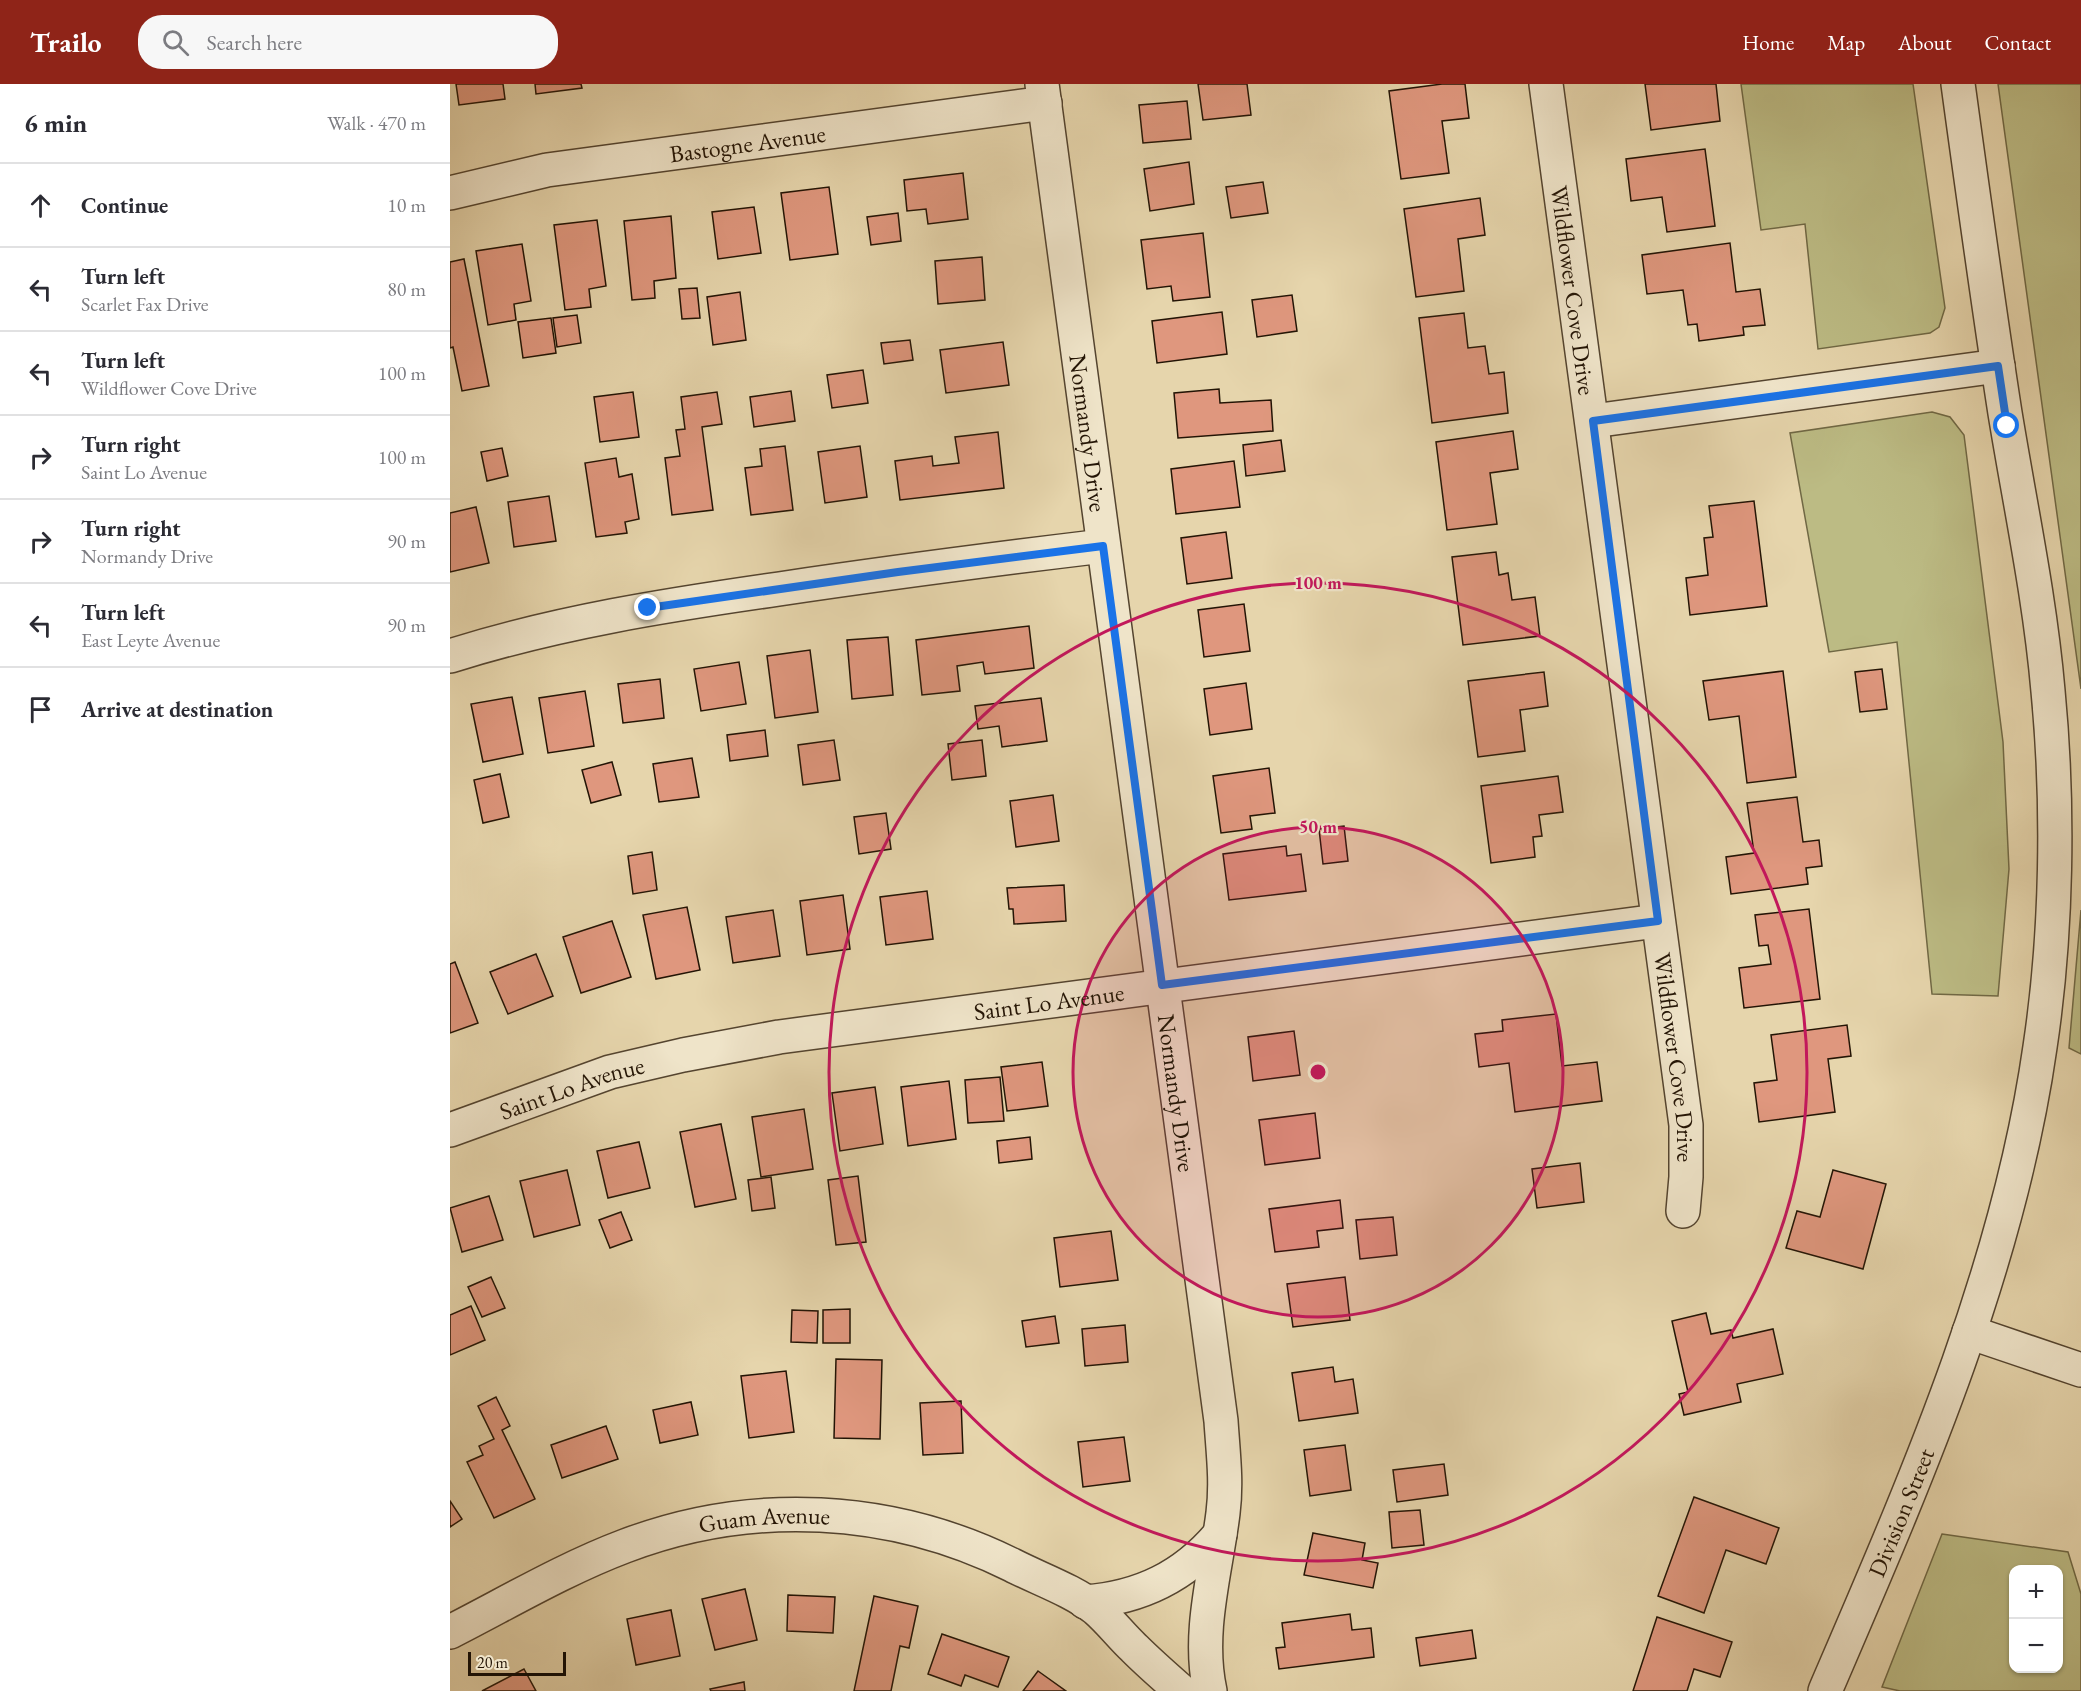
<!DOCTYPE html>
<meta charset="utf-8">
<style>
body{margin:0;font-family:"EB Garamond",serif;background:#f7f7f7;color:#2b2b33}
.controls{position:absolute;right:18px;bottom:18px;display:grid;overflow:hidden;border-radius:12px;box-shadow:0 2px 4px #0004}
.controls button{width:54px;height:54px;display:grid;place-items:center;padding:0;border:0;border-bottom:2px solid #e1e1e2;background:#fff;color:#2b2b33;font:30px sans-serif}
.scale{position:absolute;left:18px;bottom:15px;width:98px;box-sizing:border-box;padding-left:6px;border:3px solid #231405;border-top:0;font-size:16px;line-height:21px;white-space:nowrap;color:#231405;-webkit-text-stroke:4px #efe4c9;paint-order:stroke}
.stop{position:absolute;width:18px;height:18px;margin:-14px;border:4px solid #1a73e8;border-radius:50%;background:#fff}
.stop.end{background:#1a73e8;border-color:#fff;box-shadow:0 2px 6px #0008}
.list{margin:0;padding:0;list-style:none}
h2{display:flex;justify-content:space-between;align-items:center;height:78px;margin:0;padding:0 24px;font-size:26px}
h2 small{font-size:20px;font-weight:400;color:#7c7c81}
.list li{display:grid;grid-template-columns:39px 1fr auto;gap:18px;align-items:center;box-sizing:border-box;height:84px;padding:0 24px;border-top:2px solid #e1e1e2}
.list b{display:block;font-size:22px;white-space:nowrap}
.list p{margin:0;font-size:20px;white-space:nowrap;color:#7c7c81}
.list em{font-size:20px;font-style:normal;color:#7c7c81}
.icon{flex:none;width:33px;height:33px;fill:none;stroke:currentColor;stroke-width:2;stroke-linecap:round;stroke-linejoin:round}
.map{position:relative;flex:none;width:1631px;height:1607px;overflow:hidden}
header{display:flex;align-items:center;gap:36px;box-sizing:border-box;height:84px;padding:0 30px;background:#8f2418;color:#fff}
header strong{font-size:28px}
nav{display:flex;gap:33px;margin-inline-start:auto;font-size:21px}
.search{width:420px;height:54px;background:#f7f7f7;display:flex;align-items:center;gap:15px;box-sizing:border-box;padding:0 21px;border-radius:24px;color:#7c7c81;font-size:22px}
main{display:flex}
aside{flex:1;background:#fff}
.map>svg:first-child{display:block}
.green{fill:#bcbb84;stroke:#706844;stroke-width:1.5;fill-rule:evenodd}
.building{fill:#df977e;stroke:#231405;stroke-width:1.5}
.lines{fill:none;stroke-linecap:round;stroke-linejoin:round}
.minor-casing{stroke:#54442f;stroke-width:36}
.minor{stroke:#efe4c9;stroke-width:33}
.route{stroke:#1a73e8;stroke-width:8}
.ring{fill:none;stroke:#c2185b;stroke-width:3}
.labels{text-anchor:middle;dominant-baseline:central;stroke-width:4.5;stroke-linejoin:round;paint-order:stroke}
.street-label{font-size:24px;fill:#231405;stroke:#efe4c9}
.centre{fill:#c2185b;stroke:#efe4c9;stroke-width:3}
.ring-label{font-size:18px;text-anchor:middle;font-weight:bold;fill:#c2185b;stroke:#efe4c9;stroke-width:4.5;stroke-linejoin:round;paint-order:stroke}
</style>
<header>
<strong>Trailo</strong>
<div class="search"><svg class="icon" aria-label="search" viewBox="0 0 24 24"><circle cx="10" cy="10" r="6"/><path d="M15 15l6 6"/></svg>Search here</div>
<nav><a>Home</a><a>Map</a><a>About</a><a>Contact</a></nav>
</header>
<main>
<aside>
<h2>6 min<small>Walk · 470 m</small></h2>
<ul class="list">
<li><svg class="icon" aria-label="ahead" viewBox="0 0 24 24"><path d="M12 20V5M6 11l6-6 6 6"/></svg><div><b>Continue</b></div><em>10 m</em></li>
<li><svg class="icon" aria-label="left" viewBox="0 0 24 24"><path d="M17 20v-9H6M10 6l-5 5 5 5"/></svg><div><b>Turn left</b><p>Scarlet Fax Drive</p></div><em>80 m</em></li>
<li><svg class="icon" aria-label="left" viewBox="0 0 24 24"><path d="M17 20v-9H6M10 6l-5 5 5 5"/></svg><div><b>Turn left</b><p>Wildflower Cove Drive</p></div><em>100 m</em></li>
<li><svg class="icon" aria-label="right" viewBox="0 0 24 24"><path d="M7 20v-9h11M14 6l5 5-5 5"/></svg><div><b>Turn right</b><p>Saint Lo Avenue</p></div><em>100 m</em></li>
<li><svg class="icon" aria-label="right" viewBox="0 0 24 24"><path d="M7 20v-9h11M14 6l5 5-5 5"/></svg><div><b>Turn right</b><p>Normandy Drive</p></div><em>90 m</em></li>
<li><svg class="icon" aria-label="left" viewBox="0 0 24 24"><path d="M17 20v-9H6M10 6l-5 5 5 5"/></svg><div><b>Turn left</b><p>East Leyte Avenue</p></div><em>90 m</em></li>
<li><svg class="icon" aria-label="arrive" viewBox="0 0 24 24"><path d="M6 21V4h12l-3 4 3 4H6"/></svg><div><b>Arrive at destination</b></div></li>
</ul>
</aside>
<div class="map">
<svg width="1631" height="1607" viewBox="0 0 1631 1607">
<rect width="100%" height="100%" fill="#e6d5ac"/>
<filter id="stains"><feTurbulence type="fractalNoise" baseFrequency=".00333" numOctaves="4"/><feColorMatrix values="0 0 0 0 .2 0 0 0 0 .09 0 0 0 0 .02 0 0 0 .5 -.17"/></filter>
<radialGradient id="worn" r=".72"><stop offset=".6" stop-color="#630" stop-opacity="0"/><stop offset="1" stop-color="#630" stop-opacity=".3"/></radialGradient>
<g class="green">
<path d="M1291 0H1463L1495 224 1489 243 1480 249 1368 265 1355 140 1311 146Z"/>
<path d="M1548 0H1631V605Z"/>
<path d="M1482 328 1500 333 1514 351 1553 658 1559 785 1548 912 1482 910 1447 558 1379 568 1340 349Z"/>
<path d="M1631 826V970L1619 964Z"/>
<path d="M1492 1450 1618 1468 1631 1510V1607H1450L1432 1603ZM1564 1486H1608V1584H1564Z"/>
</g>
<g class="building">
<path d="M6 0H53L55 15 9 21Z"/>
<path d="M85 0H131L132 4 86 10Z"/>
<path d="M748 0H797L801 31 753 36Z"/>
<path d="M992 0H1015L1019 34 992 37 999 89 951 95 939 7Z"/>
<path d="M1195 0H1266L1270 37 1201 46Z"/>
<path d="M737 17 741 55 693 59 689 21Z"/>
<path d="M1255 65 1265 142 1217 148 1212 113 1181 117 1176 75Z"/>
<path d="M739 78 744 120 700 127 694 85Z"/>
<path d="M513 89 518 135 478 140 476 125 457 127 454 96Z"/>
<path d="M813 98 818 129 781 134 776 103Z"/>
<path d="M379 103 388 170 340 176 331 109Z"/>
<path d="M1030 114 1035 151 1008 155 1014 207 966 213 954 125Z"/>
<path d="M304 123 311 169 268 175 262 128Z"/>
<path d="M448 129 451 157 421 161 417 133Z"/>
<path d="M221 132 226 194 204 197 205 214 182 216 174 137Z"/>
<path d="M147 136 156 202 139 205 141 223 115 226 104 141Z"/>
<path d="M753 149 760 213 723 217 721 202 697 205 691 156Z"/>
<path d="M1280 159 1286 208 1310 205 1315 241 1293 243 1294 251 1249 257 1247 240 1238 241 1233 206 1197 210 1192 171Z"/>
<path d="M72 160 81 217 64 220 66 236 38 241 26 167Z"/>
<path d="M532 173 535 216 488 220 485 177Z"/>
<path d="M14 175 39 302 12 307 3 263 0 264V178Z"/>
<path d="M247 204 250 234 232 235 229 205Z"/>
<path d="M290 208 296 256 263 261 257 213Z"/>
<path d="M842 211 847 247 807 253 802 216Z"/>
<path d="M772 228 777 270 707 279 702 237Z"/>
<path d="M1014 229 1018 264 1035 262 1039 290 1054 288 1058 329 982 339 969 234Z"/>
<path d="M127 231 131 259 107 263 103 234Z"/>
<path d="M101 234 106 269 73 274 68 238Z"/>
<path d="M460 256 463 276 434 280 431 259Z"/>
<path d="M553 258 559 301 496 309 490 266Z"/>
<path d="M413 286 418 319 382 324 377 291Z"/>
<path d="M769 305 770 319 821 316 823 347 728 354 724 309Z"/>
<path d="M341 307 345 337 304 343 300 313Z"/>
<path d="M183 308 189 353 150 358 144 313Z"/>
<path d="M267 308 272 340 252 343 263 426 222 431 215 374 230 372 226 346 235 345 231 313Z"/>
<path d="M1063 347 1068 385 1040 389 1047 440 997 446 986 358Z"/>
<path d="M548 348 554 404 450 416 445 377 482 372 483 382 509 379 505 353Z"/>
<path d="M831 356 835 387 796 392 793 361Z"/>
<path d="M335 362 343 426 301 431 295 384 312 382 310 365Z"/>
<path d="M410 362 417 413 375 419 368 368Z"/>
<path d="M52 364 58 392 37 397 31 368Z"/>
<path d="M166 374 169 393 182 390 189 435 175 438 177 449 146 453 135 379Z"/>
<path d="M784 377 790 423 726 430 721 385Z"/>
<path d="M99 412 106 457 64 463 58 418Z"/>
<path d="M1304 417 1317 522 1240 531 1236 494 1258 491 1254 454 1263 453 1259 422Z"/>
<path d="M26 423 39 479 0 488V429Z"/>
<path d="M776 448 782 494 737 500 731 454Z"/>
<path d="M1046 468 1049 491 1058 489 1062 516 1085 513 1090 552 1013 561 1002 473Z"/>
<path d="M794 520 800 567 754 573 748 526Z"/>
<path d="M579 542 584 584 535 590 533 578 507 582 510 607 472 611 466 556Z"/>
<path d="M438 553 443 611 402 615 397 556Z"/>
<path d="M360 566 368 628 325 634 317 572Z"/>
<path d="M289 578 296 620 251 627 244 585Z"/>
<path d="M1432 585 1437 625 1410 628 1405 588Z"/>
<path d="M1333 587 1346 693 1297 699 1289 632 1259 636 1253 597Z"/>
<path d="M1094 588 1098 622 1070 626 1075 667 1028 673 1018 597Z"/>
<path d="M210 595 214 634 173 639 168 600Z"/>
<path d="M796 599 802 645 760 651 754 605Z"/>
<path d="M135 607 144 662 98 669 89 614Z"/>
<path d="M62 613 73 670 33 678 21 620Z"/>
<path d="M591 614 597 657 552 663 549 642 528 645 525 622Z"/>
<path d="M315 646 318 672 280 677 277 651Z"/>
<path d="M384 656 390 696 353 701 348 661Z"/>
<path d="M532 656 536 692 502 696 498 660Z"/>
<path d="M242 674 249 713 209 718 203 680Z"/>
<path d="M162 678 171 711 141 719 132 686Z"/>
<path d="M819 684 825 729 800 732 802 745 771 749 763 692Z"/>
<path d="M50 690 59 733 33 739 24 696Z"/>
<path d="M1108 692 1113 728 1089 731 1092 752 1083 753 1085 773 1041 779 1031 702Z"/>
<path d="M603 711 609 757 566 763 560 717Z"/>
<path d="M1347 713 1353 758 1369 756 1372 782 1356 784 1358 800 1281 810 1276 773 1304 769 1297 719Z"/>
<path d="M436 729 441 765 409 770 404 733Z"/>
<path d="M894 742 898 777 873 780 869 745Z"/>
<path d="M836 762 837 772 851 770 856 807 779 816 773 770Z"/>
<path d="M202 768 207 806 183 810 178 772Z"/>
<path d="M614 801 616 837 564 840 563 825H559L557 804Z"/>
<path d="M477 807 483 855 436 861 430 813Z"/>
<path d="M393 811 400 865 357 871 350 817Z"/>
<path d="M237 823 250 886 206 895 193 831Z"/>
<path d="M1359 825 1370 915 1294 924 1289 884 1321 880 1318 861 1309 862 1305 831Z"/>
<path d="M323 826 330 872 283 879 276 833Z"/>
<path d="M162 837 181 893 131 909 113 853Z"/>
<path d="M86 870 103 912 58 930 40 888Z"/>
<path d="M5 878 28 939 0 949V880Z"/>
<path d="M1106 930 1112 982 1147 978 1152 1017 1065 1028 1059 979 1029 983 1025 950 1053 947 1052 936Z"/>
<path d="M1397 941 1401 972 1378 975 1385 1028 1309 1038 1304 999 1327 996 1321 951Z"/>
<path d="M844 947 850 991 803 997 798 953Z"/>
<path d="M592 978 598 1022 557 1027 551 983Z"/>
<path d="M550 993 554 1037 518 1039 515 996Z"/>
<path d="M499 997 506 1055 458 1062 451 1003Z"/>
<path d="M425 1003 433 1060 390 1067 382 1009Z"/>
<path d="M354 1025 363 1085 311 1093 302 1033Z"/>
<path d="M865 1029 870 1074 815 1081 809 1036Z"/>
<path d="M271 1040 286 1115 245 1123 230 1048Z"/>
<path d="M580 1053 582 1075 549 1079 547 1057Z"/>
<path d="M189 1058 200 1104 158 1114 147 1067Z"/>
<path d="M1130 1079 1134 1118 1087 1124 1082 1085Z"/>
<path d="M117 1086 130 1141 84 1153 70 1097Z"/>
<path d="M1383 1086 1436 1100 1413 1185 1336 1164 1347 1127 1370 1133Z"/>
<path d="M408 1092 416 1158 386 1161 378 1096Z"/>
<path d="M321 1093 325 1124 302 1127 298 1096Z"/>
<path d="M39 1112 53 1156 12 1168 0 1124Z"/>
<path d="M890 1116 893 1144 867 1147 869 1163 825 1168 819 1125Z"/>
<path d="M171 1128 182 1156 160 1164 149 1136Z"/>
<path d="M943 1133 947 1171 910 1175 906 1136Z"/>
<path d="M661 1147 668 1196 610 1203 604 1154Z"/>
<path d="M41 1193 55 1224 32 1233 18 1203Z"/>
<path d="M895 1193 900 1236 843 1243 837 1200Z"/>
<path d="M21 1222 35 1256 0 1271V1231Z"/>
<path d="M400 1225V1259H373V1226Z"/>
<path d="M342 1226 368 1227 367 1259 341 1258Z"/>
<path d="M1256 1229 1261 1250 1281 1246 1283 1254 1323 1245 1333 1290 1287 1300 1291 1318 1234 1331 1229 1310 1238 1308 1222 1237Z"/>
<path d="M605 1232 609 1259 576 1263 572 1237Z"/>
<path d="M675 1241 678 1278 635 1282 632 1245Z"/>
<path d="M386 1275 432 1276 430 1355 384 1354Z"/>
<path d="M883 1283 885 1298 903 1295 908 1329 849 1337 842 1289Z"/>
<path d="M336 1287 344 1348 299 1354 291 1292Z"/>
<path d="M46 1313 60 1342 52 1346 85 1415 44 1434 17 1378 33 1371 29 1362 44 1355 28 1322Z"/>
<path d="M511 1317 513 1369 473 1371 470 1319Z"/>
<path d="M241 1318 248 1351 210 1359 203 1326Z"/>
<path d="M156 1342 168 1375 112 1394 101 1361Z"/>
<path d="M674 1353 680 1397 633 1403 628 1358Z"/>
<path d="M895 1361 901 1406 860 1412 854 1366Z"/>
<path d="M994 1380 998 1411 947 1418 943 1386Z"/>
<path d="M1244 1413 1329 1444 1316 1480 1276 1466 1254 1529 1208 1512Z"/>
<path d="M0 1417 12 1435 0 1443Z"/>
<path d="M970 1426 974 1461 942 1464 939 1428Z"/>
<path d="M863 1449 915 1459 912 1476 928 1479 923 1504 854 1491Z"/>
<path d="M295 1505 307 1556 265 1566 252 1515Z"/>
<path d="M338 1511 385 1513 383 1549 337 1547Z"/>
<path d="M424 1512 468 1522 459 1564 450 1562 441 1607H404Z"/>
<path d="M221 1526 230 1572 186 1581 177 1535Z"/>
<path d="M900 1530 902 1546 921 1544 924 1573 829 1585 826 1564 835 1563 832 1539Z"/>
<path d="M1207 1533 1282 1558 1270 1593 1244 1585 1237 1607H1183Z"/>
<path d="M1022 1546 1026 1574 970 1582 966 1554Z"/>
<path d="M492 1550 559 1573 548 1603 515 1591 511 1602 478 1590Z"/>
<path d="M74 1585 86 1607H32Z"/>
<path d="M588 1587 616 1607H573Z"/>
<path d="M294 1598 295 1607H261L260 1605Z"/>
</g>
<g class="lines">
<g class="minor-casing">
<g id="minor">
<path id="s1" d="M592 0 771 1337C773 1368 777 1398 773 1429 766 1487 747 1548 760 1607"/>
<path id="s2" d="M1096 0 1236 1041V1093L1233 1127"/>
<path id="s3" d="M0 109 97 86 595 19"/>
<path d="M1143 337 1548 282"/>
<path d="M0 572C108 538 217 521 329 505 437 489 545 475 653 462"/>
<path id="s4" d="M0 1046 160 988 233 971 329 953 1207 837"/>
<path d="M1519 1248 1631 1286"/>
<path d="M635 1518C690 1514 734 1493 770 1450"/>
<path id="s5" d="M0 1548C57 1519 114 1485 175 1462 301 1414 441 1421 562 1481 589 1495 622 1506 646 1525 660 1537 671 1552 684 1564 699 1579 715 1593 731 1607"/>
<path id="s6" d="M1375 1607C1464 1400 1558 1188 1590 963 1607 850 1609 721 1598 607 1590 514 1570 421 1555 329 1538 219 1523 110 1508 0"/>
</g>
</g>
<use href="#minor" class="minor"/>
</g>
<g class="lines">
<path class="route" d="M198 524 448 488 653 462 712 901 1208 837 1143 337 1548 282 1557 342"/>
</g>
<circle cx="868" cy="988" r="245" fill="#c2185b" fill-opacity=".12"/>
<g class="ring">
<circle cx="868" cy="988" r="245"/>
<circle cx="868" cy="988" r="489"/>
</g>
<g class="labels">
<g class="street-label">
<text stroke="none"><textPath href="#s3" startOffset="302">Bastogne Avenue</textPath></text>
<text stroke="none"><textPath href="#s2" startOffset="208">Wildflower Cove Drive</textPath></text>
<text stroke="none"><textPath href="#s1" startOffset="352">Normandy Drive</textPath></text>
<text stroke="none"><textPath href="#s4" startOffset="615">Saint Lo Avenue</textPath></text>
<text stroke="none"><textPath href="#s2" startOffset="982">Wildflower Cove Drive</textPath></text>
<text stroke="none"><textPath href="#s4" startOffset="129">Saint Lo Avenue</textPath></text>
<text stroke="none"><textPath href="#s1" startOffset="1018">Normandy Drive</textPath></text>
<text stroke="none"><textPath href="#s6" startOffset="194">Division Street</textPath></text>
<text stroke="none"><textPath href="#s5" startOffset="338">Guam Avenue</textPath></text>
</g>
</g>
<circle cx="868" cy="988" r="9" class="centre"/>
<g class="ring-label">
<text x="868" y="505">100 m</text>
<text x="868" y="749">50 m</text>
</g>
<rect width="100%" height="100%" filter="url(#stains)"/>
<rect width="100%" height="100%" fill="url(#worn)"/>
</svg>
<div class="controls">
<button>+</button>
<button>−</button>
</div>
<div class="scale">20 m</div>
<div class="stop" style="left:1557px;top:342px"></div>
<div class="stop end" style="left:198px;top:524px"></div>
</div>
</main>
